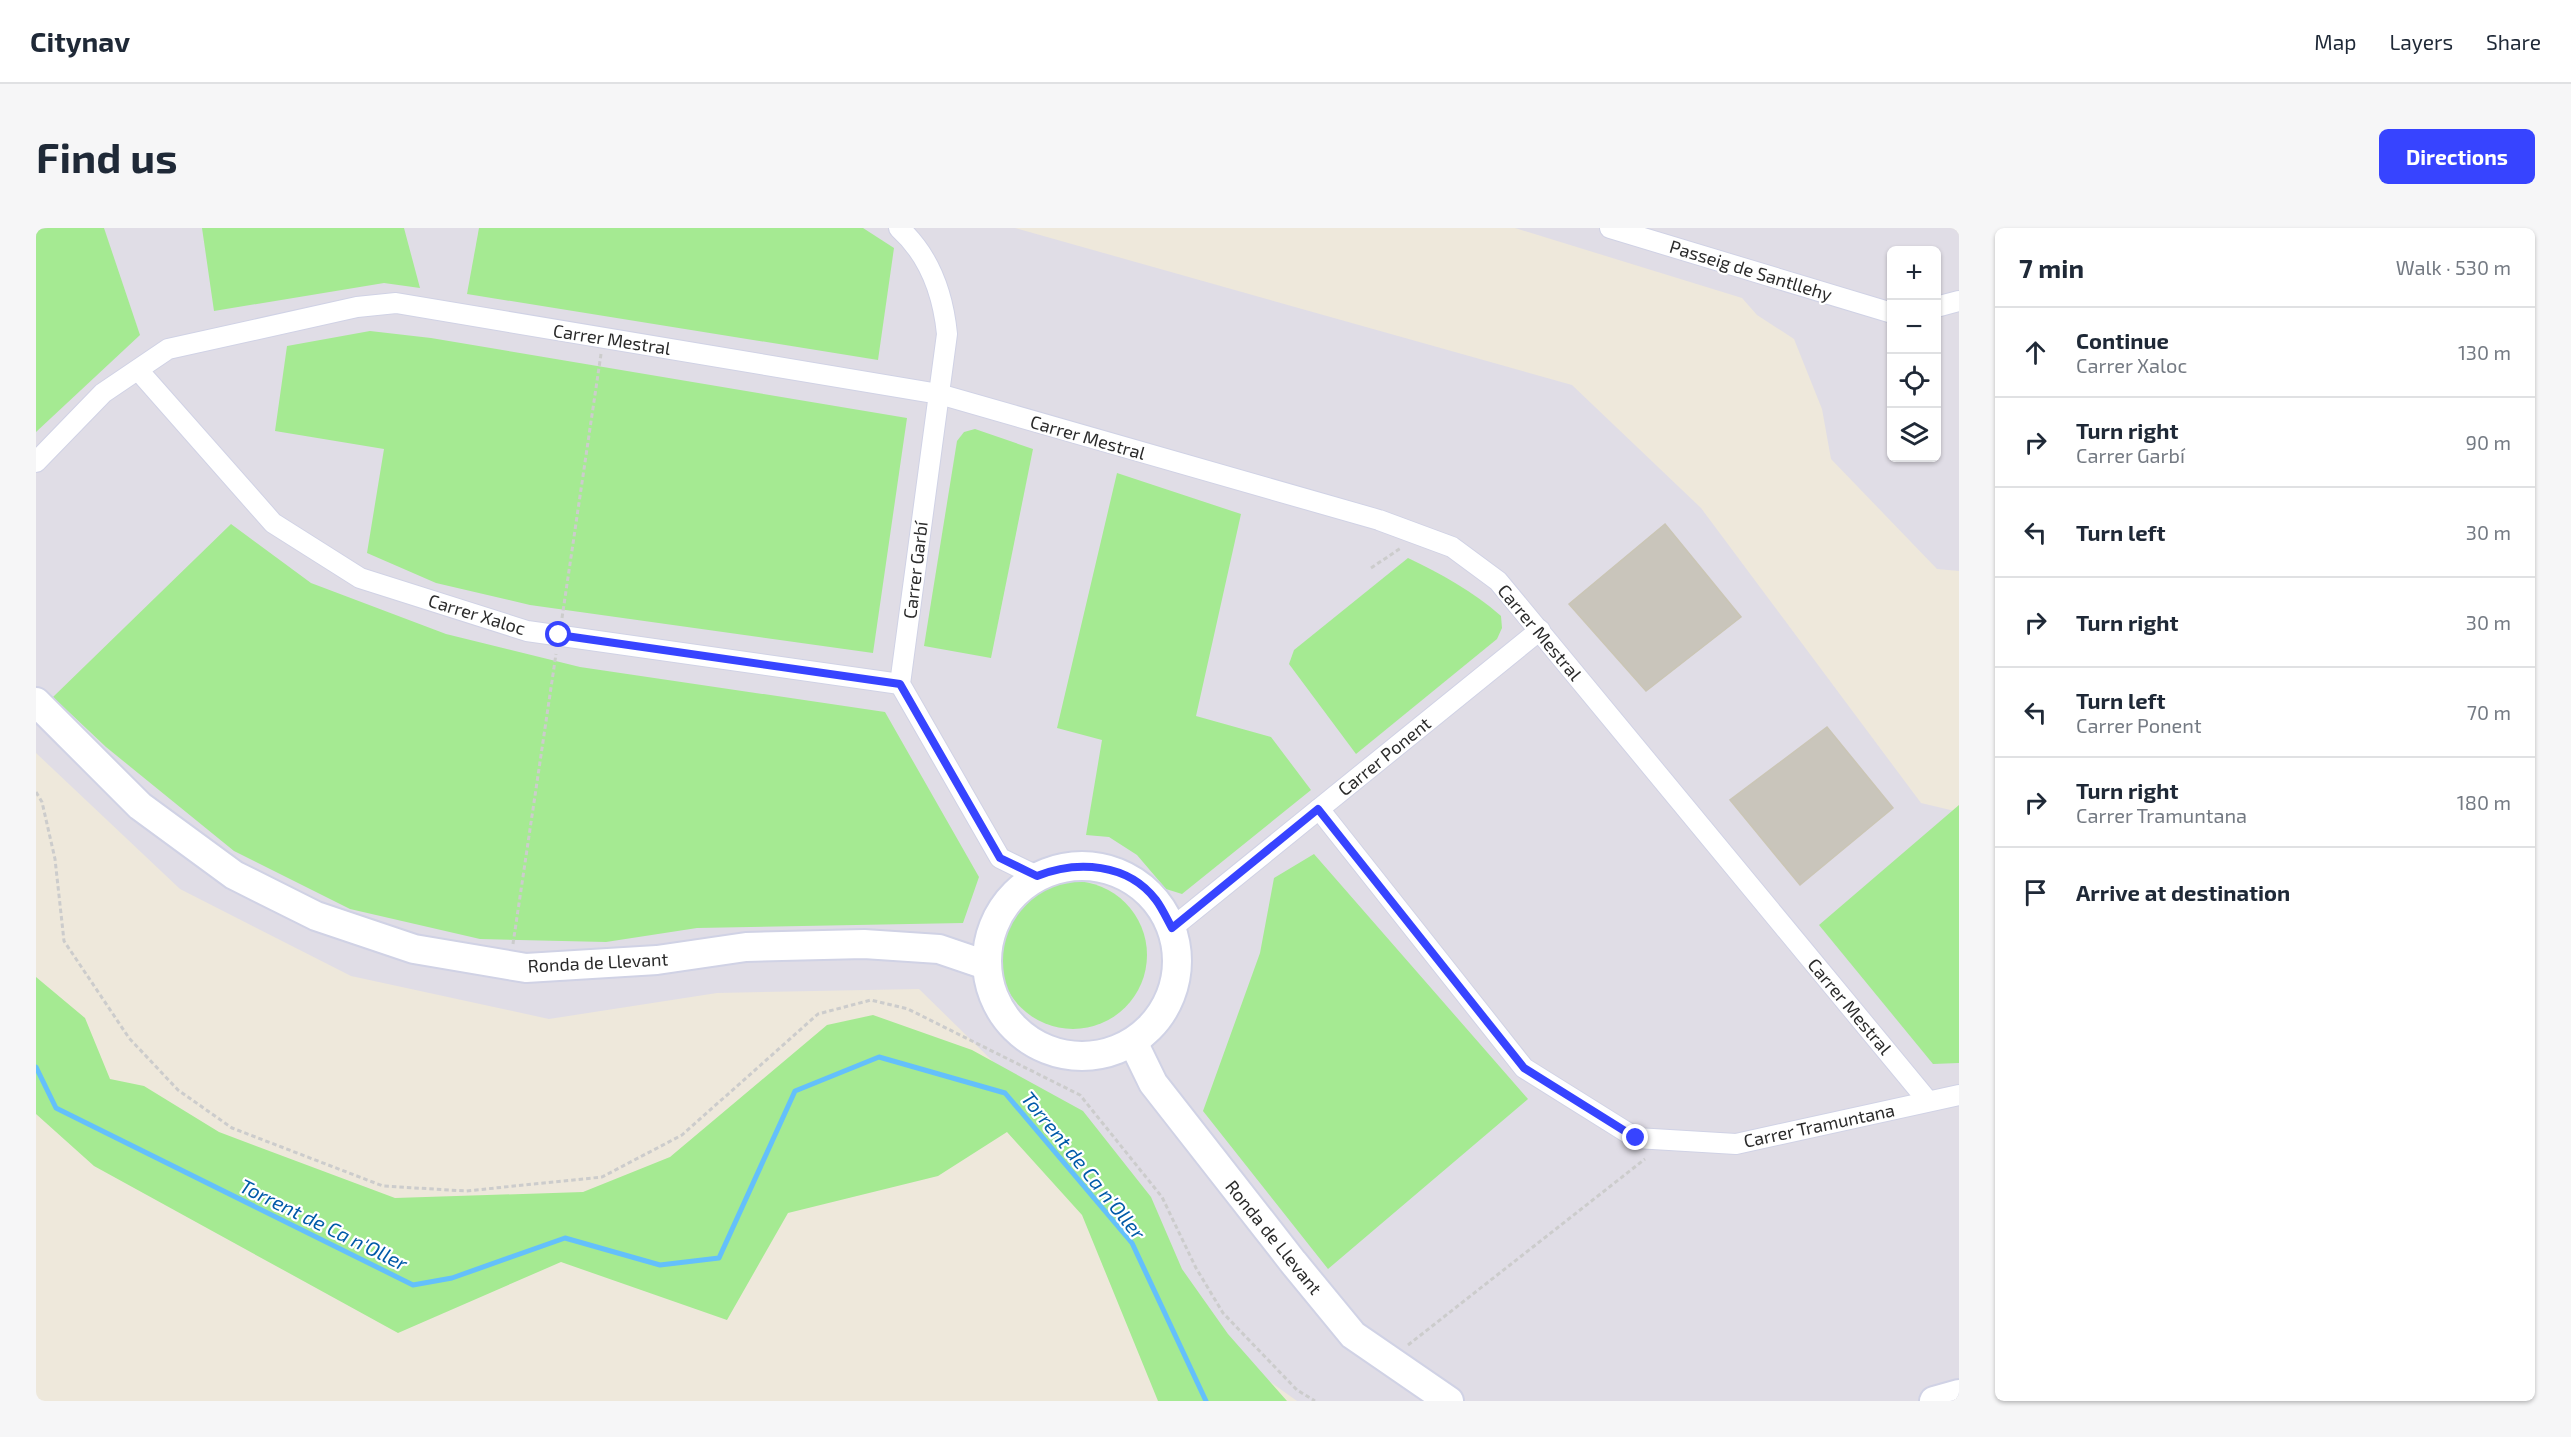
<!DOCTYPE html>
<meta charset="utf-8">
<style>
body{margin:0;font-family:"Exo 2",sans-serif;background:#f6f6f7;color:#1f2937}
.controls{position:absolute;right:18px;top:18px;display:grid;overflow:hidden;border-radius:9px;box-shadow:0 2px 4px #0004}
.controls button{width:54px;height:54px;display:grid;place-items:center;padding:0;border:0;border-bottom:2px solid #e0e1e3;background:#fff;color:#1f2937;font:30px sans-serif}
.stop{position:absolute;width:18px;height:18px;margin:-14px;border:4px solid #3744ff;border-radius:50%;background:#fff}
.stop.end{background:#3744ff;border-color:#fff;box-shadow:0 2px 6px #0008}
.list{margin:0;padding:0;list-style:none}
h2{display:flex;justify-content:space-between;align-items:center;height:78px;margin:0;padding:0 24px;font-size:26px}
h2 small{font-size:20px;font-weight:400;color:#747a83}
.list li{display:grid;grid-template-columns:39px 1fr auto;gap:18px;align-items:center;box-sizing:border-box;height:90px;padding:0 24px;border-top:2px solid #e0e1e3}
.list b{display:block;font-size:22px;white-space:nowrap}
.list p{margin:0;font-size:20px;white-space:nowrap;color:#747a83}
.list em{font-size:20px;font-style:normal;color:#747a83}
.icon{flex:none;width:33px;height:33px;fill:none;stroke:currentColor;stroke-width:2;stroke-linecap:round;stroke-linejoin:round}
.map{position:relative;flex:none;width:1923px;height:1173px;overflow:hidden;border-radius:9px}
header{display:flex;align-items:center;gap:36px;box-sizing:border-box;height:84px;padding:0 30px;background:#fff;border-bottom:2px solid #e0e1e3}
header strong{font-size:28px}
nav{display:flex;gap:33px;margin-inline-start:auto;font-size:21px}
.intro{display:flex;align-items:center;justify-content:space-between;box-sizing:border-box;height:144px;padding:0 36px}
h1{margin:0;font-size:42px}
.button{padding:15px 27px;border-radius:9px;background:#3744ff;color:#fff;font-size:21px;font-weight:700}
main{display:flex;gap:36px;padding:0 36px}
aside{flex:1;background:#fff;border-radius:9px;box-shadow:0 2px 4px #0004}
.map>svg:first-child{display:block}
.industrial{fill:#e0dde6;fill-rule:evenodd}
.green{fill:#a5ea92}
.lines{fill:none;stroke-linecap:round;stroke-linejoin:round}
.stream{stroke:#64c0fb;stroke-width:5}
.building{fill:#c9c5bb;stroke:#cac5b5;stroke-width:1.5}
.minor-casing{stroke:#d0d2e5;stroke-width:22}
.secondary-casing{stroke:#d0d2e5;stroke-width:32}
.path{stroke:#ccc;stroke-width:3;stroke-dasharray:4.5 3;stroke-linecap:butt}
.minor{stroke:#fff;stroke-width:20}
.secondary{stroke:#fff;stroke-width:28}
.route{stroke:#3744ff;stroke-width:8}
.labels{text-anchor:middle;dominant-baseline:central;stroke-width:4.5;stroke-linejoin:round;paint-order:stroke}
.street-label{font-size:18px;fill:#2b2b2b;stroke:#fff}
.water-label{font-size:20px;font-style:italic;fill:#005aa9;stroke:#fff}
</style>
<header>
<strong>Citynav</strong>
<nav><a>Map</a><a>Layers</a><a>Share</a></nav>
</header>
<div class="intro"><h1>Find us</h1><a class="button">Directions</a></div>
<main>
<div class="map">
<svg width="1923" height="1173" viewBox="0 0 1923 1173">
<rect width="100%" height="100%" fill="#eee8db"/>
<g class="industrial">
<path d="M0 0H979L1536 157 1665 280 1885 575 1923 584V1173H1261L1215 1140 984 860 883 761 681 765 513 791 315 748 144 661 0 525Z"/>
<path d="M1479 0H1923V343L1901 341 1795 231 1786 181 1758 111 1721 87 1706 70ZM1856 22H1900V230H1856Z"/>
</g>
<g class="green">
<path d="M12 0H68L104 107 0 204V1Z"/>
<path d="M166 0H368L384 60 348 55 178 83Z"/>
<path d="M443 0H827L858 20 842 132 431 66Z"/>
<path d="M334 103 395 110 871 190 837 425 494 377 400 355 331 325 348 221 239 203 251 118Z"/>
<path d="M939 201 997 221 955 430 888 418 921 213 928 204Z"/>
<path d="M1081 245 1205 286 1160 488 1235 509 1275 562 1146 666 1130 661 1101 627 1073 609 1050 607 1066 512 1021 500Z"/>
<path d="M195 296 275 355 410 406 544 439 849 484 943 649 927 695 661 700 570 714 444 711 314 681 198 623 70 519 17 469Z"/>
<path d="M1372 330C1405 346 1437 363 1465 388L1466 400 1461 411 1320 526 1253 436 1258 422Z"/>
<path d="M1923 577V835L1897 836 1783 697Z"/>
<path d="M1278 626 1492 871 1292 1041 1167 883 1224 725 1238 650Z"/>
<circle cx="1037" cy="727" r="74"/>
<path d="M0 749 49 790 74 851 108 858 183 904 359 970 547 964 634 929 791 797 837 787 936 822 1047 883 1115 969 1146 1041 1192 1106 1251 1173H1122L1046 987 971 904 902 948 752 985 691 1092 525 1034 362 1105 58 938 0 886Z"/>
</g>
<g class="lines">
<path class="stream" d="M0 839 20 880 377 1057 416 1050 529 1010 624 1037 683 1030 759 863 843 829 969 865 1096 1015 1170 1173"/>
</g>
<g class="building">
<path d="M1629 296 1705 389 1610 463 1533 376Z"/>
<path d="M1791 499 1857 580 1764 657 1694 572Z"/>
</g>
<g class="lines">
<g class="minor-casing">
<g id="minor">
<path d="M863 0C894 28 907 66 911 106L864 456 964 630 1001 648"/>
<path d="M1574 0 1856 85"/>
<path d="M1900 79 1923 73"/>
<path d="M102 142 237 295 324 350 491 403 864 456"/>
<path d="M0 234 67 165 132 121 321 79 360 75 903 166 1343 292 1416 319 1462 353 1892 873"/>
<path d="M1283 581 1488 840 1600 910 1700 916 1923 867"/>
<path d="M1136 700 1504 402"/>
</g>
</g>
<g class="secondary-casing">
<g id="secondary">
<path d="M0 474 104 578 198 647 280 688 378 721 490 740 621 732 710 719 828 716 903 721 950 737"/>
<circle cx="1046" cy="733" r="95"/>
<path d="M1097 814 1117 855 1257 1034 1317 1107 1413 1173"/>
<path d="M1898 1173 1923 1166"/>
</g>
</g>
<g class="path">
<path d="M1335 340 1365 320"/>
<path d="M526 390 565 126"/>
<path d="M0 564 6 574 19 631 28 713 93 810 142 862 196 900 347 958 430 963 566 949 646 907 782 786 835 772 872 781 1044 867 1126 969 1160 1040 1187 1085 1261 1162 1279 1173"/>
<path d="M477 716 520 426"/>
<path d="M1372 1117 1609 931"/>
</g>
<use href="#minor" class="minor"/>
<use href="#secondary" class="secondary"/>
</g>
<g class="lines">
<path class="route" d="M523 407 864 456 964 630 1001 648C1041 632 1092 635 1120 672 1126 680 1131 691 1136 700L1282 581 1488 840 1600 910"/>
</g>
<g class="labels">
<g class="street-label">
<text transform="translate(1715 42) rotate(17)">Passeig de Santllehy</text>
<text transform="translate(576 111) rotate(9)">Carrer Mestral</text>
<text transform="translate(1052 209) rotate(16)">Carrer Mestral</text>
<text transform="translate(879 342) rotate(-83)">Carrer Garbí</text>
<text transform="translate(441 386) rotate(17)">Carrer Xaloc</text>
<text transform="translate(1504 404) rotate(50)">Carrer Mestral</text>
<text transform="translate(1348 528) rotate(-39)">Carrer Ponent</text>
<text transform="translate(562 734) rotate(-3)">Ronda de Llevant</text>
<text transform="translate(1814 778) rotate(50)">Carrer Mestral</text>
<text transform="translate(1783 897) rotate(-12)">Carrer Tramuntana</text>
<text transform="translate(1238 1009) rotate(51)">Ronda de Llevant</text>
</g>
<g class="water-label">
<text transform="translate(1048 937) rotate(51)">Torrent de Ca n'Oller</text>
<text transform="translate(288 996) rotate(26)">Torrent de Ca n'Oller</text>
</g>
</g>
</svg>
<div class="controls">
<button>+</button>
<button>−</button>
<button><svg class="icon" aria-label="locate" viewBox="0 0 24 24"><circle cx="12" cy="12" r="6"/><path d="M12 2v4M12 18v4M2 12h4M18 12h4"/></svg></button>
<button><svg class="icon" aria-label="layers" viewBox="0 0 24 24"><path d="M12 4l9 5-9 5-9-5zM3 14l9 5 9-5"/></svg></button>
</div>
<div class="stop" style="left:523px;top:407px"></div>
<div class="stop end" style="left:1600px;top:910px"></div>
</div>
<aside>
<h2>7 min<small>Walk · 530 m</small></h2>
<ul class="list">
<li><svg class="icon" aria-label="ahead" viewBox="0 0 24 24"><path d="M12 20V5M6 11l6-6 6 6"/></svg><div><b>Continue</b><p>Carrer Xaloc</p></div><em>130 m</em></li>
<li><svg class="icon" aria-label="right" viewBox="0 0 24 24"><path d="M7 20v-9h11M14 6l5 5-5 5"/></svg><div><b>Turn right</b><p>Carrer Garbí</p></div><em>90 m</em></li>
<li><svg class="icon" aria-label="left" viewBox="0 0 24 24"><path d="M17 20v-9H6M10 6l-5 5 5 5"/></svg><div><b>Turn left</b></div><em>30 m</em></li>
<li><svg class="icon" aria-label="right" viewBox="0 0 24 24"><path d="M7 20v-9h11M14 6l5 5-5 5"/></svg><div><b>Turn right</b></div><em>30 m</em></li>
<li><svg class="icon" aria-label="left" viewBox="0 0 24 24"><path d="M17 20v-9H6M10 6l-5 5 5 5"/></svg><div><b>Turn left</b><p>Carrer Ponent</p></div><em>70 m</em></li>
<li><svg class="icon" aria-label="right" viewBox="0 0 24 24"><path d="M7 20v-9h11M14 6l5 5-5 5"/></svg><div><b>Turn right</b><p>Carrer Tramuntana</p></div><em>180 m</em></li>
<li><svg class="icon" aria-label="arrive" viewBox="0 0 24 24"><path d="M6 21V4h12l-3 4 3 4H6"/></svg><div><b>Arrive at destination</b></div></li>
</ul>
</aside>
</main>
